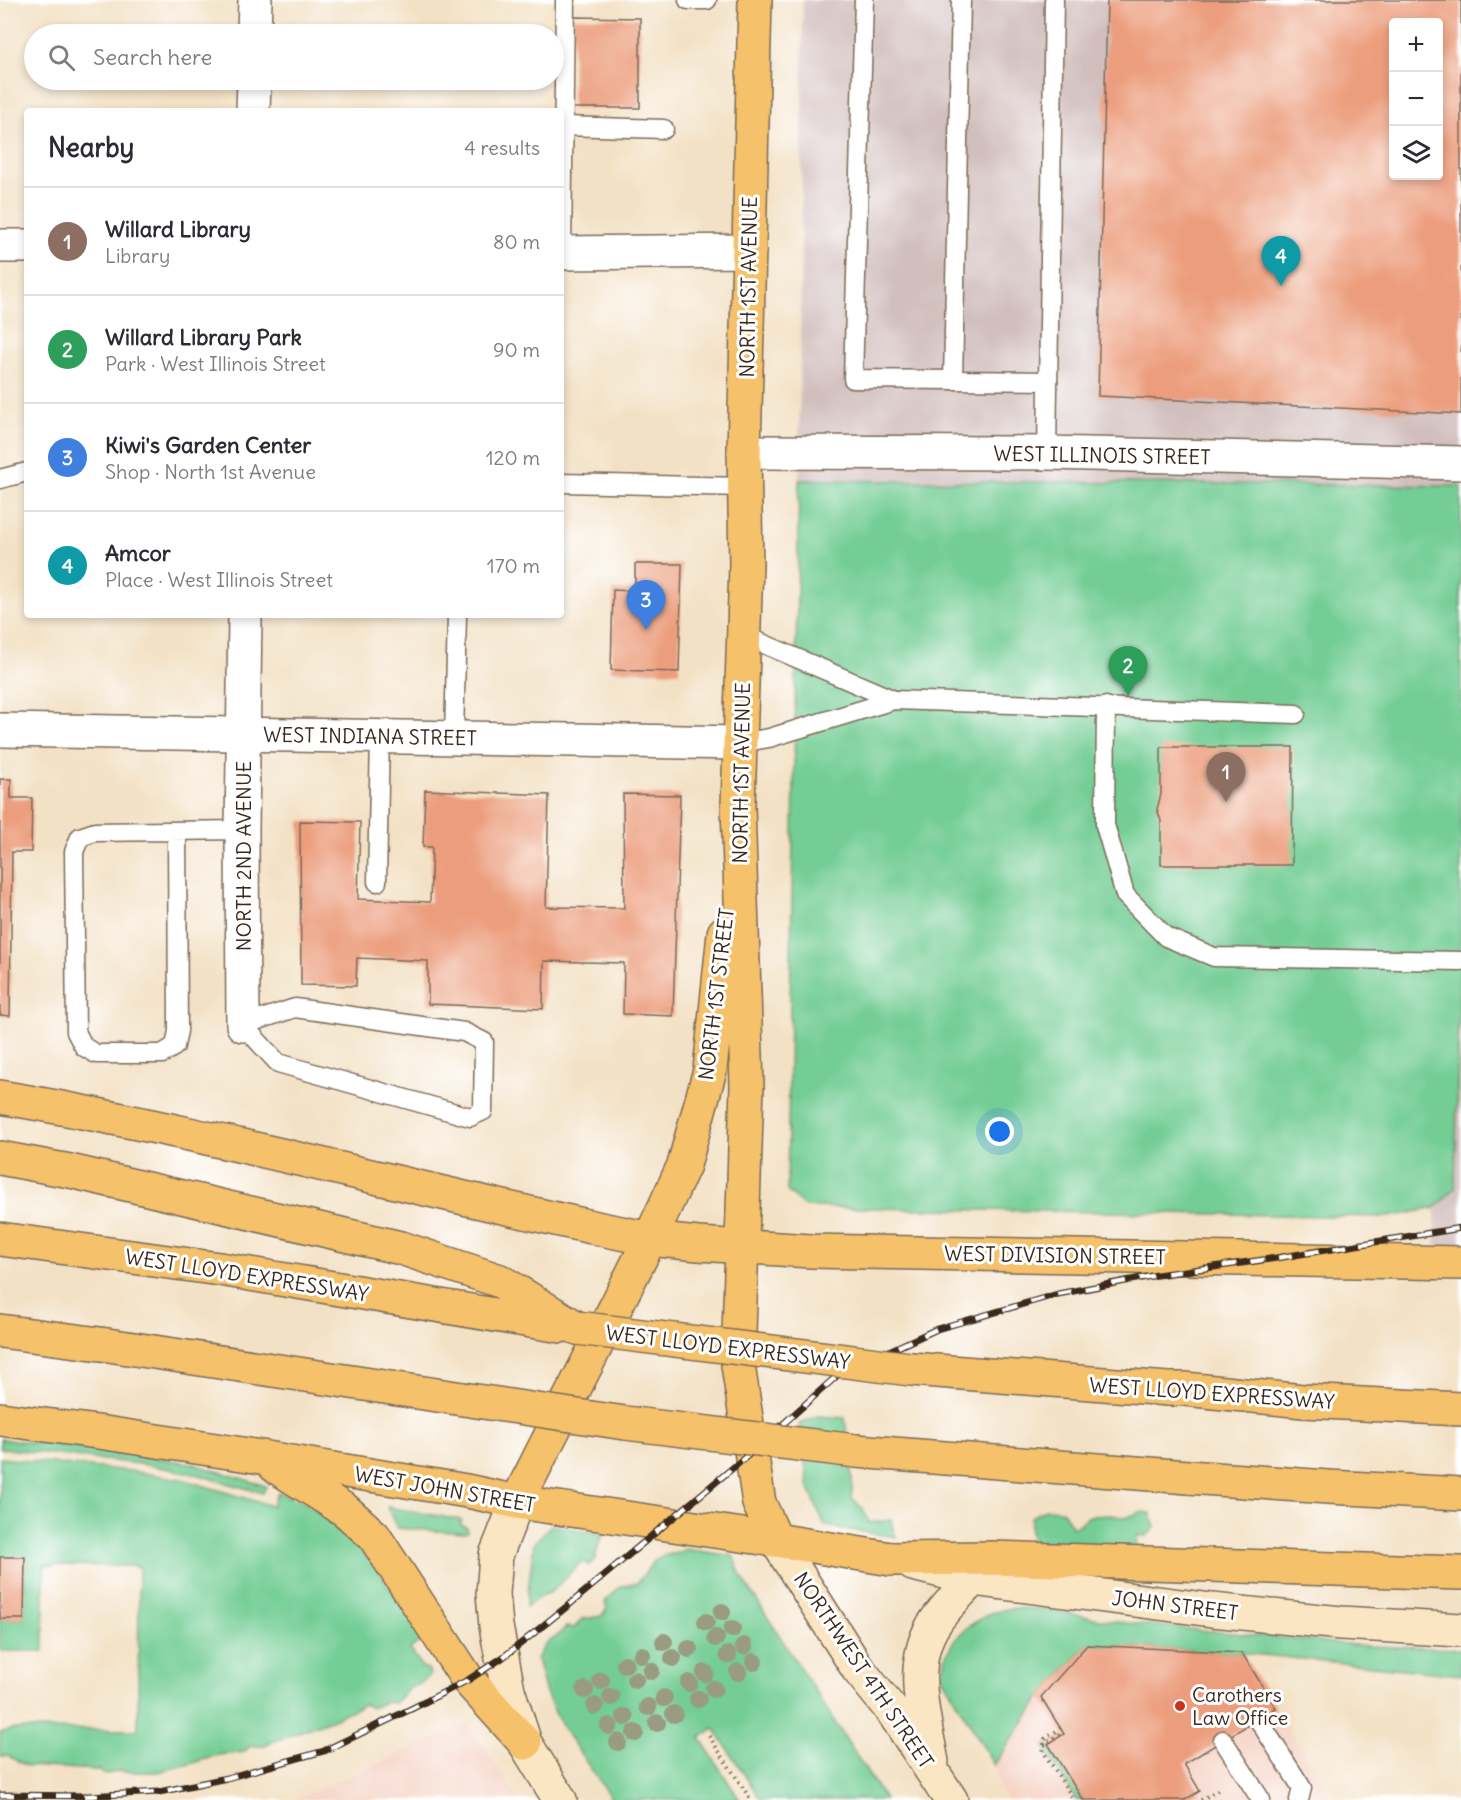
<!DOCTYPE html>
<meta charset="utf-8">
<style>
body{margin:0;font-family:Delius,sans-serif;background:#f7f7f7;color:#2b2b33}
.controls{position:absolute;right:18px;top:18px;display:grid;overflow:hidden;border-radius:6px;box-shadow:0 3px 9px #0003}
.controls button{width:54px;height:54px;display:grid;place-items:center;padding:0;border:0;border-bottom:2px solid #e1e1e2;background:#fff;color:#2b2b33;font:30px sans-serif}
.you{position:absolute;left:1000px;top:1132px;width:21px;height:21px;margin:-15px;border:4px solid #fff;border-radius:50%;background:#1a73e8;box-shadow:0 0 0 9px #1a73e833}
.badge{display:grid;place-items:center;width:39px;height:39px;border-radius:50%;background:#c8321e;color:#fff;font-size:20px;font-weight:700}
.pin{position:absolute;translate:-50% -50px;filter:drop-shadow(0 2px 3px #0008)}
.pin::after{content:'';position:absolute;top:32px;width:21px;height:18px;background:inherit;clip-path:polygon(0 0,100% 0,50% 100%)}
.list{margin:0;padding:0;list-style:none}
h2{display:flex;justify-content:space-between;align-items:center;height:78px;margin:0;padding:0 24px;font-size:26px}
h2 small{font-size:20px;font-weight:400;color:#7c7c81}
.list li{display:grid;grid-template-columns:39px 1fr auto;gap:18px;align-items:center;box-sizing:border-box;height:108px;padding:0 24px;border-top:2px solid #e1e1e2}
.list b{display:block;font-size:22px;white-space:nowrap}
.list p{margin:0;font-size:20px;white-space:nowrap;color:#7c7c81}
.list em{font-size:20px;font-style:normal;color:#7c7c81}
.icon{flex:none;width:33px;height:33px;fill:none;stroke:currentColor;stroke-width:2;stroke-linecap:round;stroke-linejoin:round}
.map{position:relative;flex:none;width:1461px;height:1800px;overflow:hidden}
.search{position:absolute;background:#fff;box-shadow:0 3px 9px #0003;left:24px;top:24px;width:540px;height:66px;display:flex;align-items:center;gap:15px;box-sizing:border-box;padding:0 21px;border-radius:33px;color:#7c7c81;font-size:22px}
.panel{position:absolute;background:#fff;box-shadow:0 3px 9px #0003;left:24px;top:108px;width:540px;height:510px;border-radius:6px}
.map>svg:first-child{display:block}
.built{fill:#f5d2c3}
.industrial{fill:#d1bfbd;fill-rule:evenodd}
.green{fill:#73cd94;stroke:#577c59;stroke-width:1.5}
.building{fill:#ec9d7d;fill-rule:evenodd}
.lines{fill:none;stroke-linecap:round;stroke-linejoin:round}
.lane-casing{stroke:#7b6a58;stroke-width:21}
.street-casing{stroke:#7b6a58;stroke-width:36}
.secondary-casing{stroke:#7b6a58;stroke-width:36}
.primary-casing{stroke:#7b6a58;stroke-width:36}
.highway-casing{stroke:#7b6a58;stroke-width:36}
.path{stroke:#7b6a58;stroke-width:4;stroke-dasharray:1.5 4.5;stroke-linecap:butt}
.lane{stroke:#fff;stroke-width:18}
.street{stroke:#fff;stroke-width:33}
.secondary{stroke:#fbe6c4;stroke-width:33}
.primary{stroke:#f5c16b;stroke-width:33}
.highway{stroke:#f5c16b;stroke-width:33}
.rail-casing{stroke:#3b2a1e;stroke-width:7}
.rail{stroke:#fff;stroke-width:4.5;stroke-dasharray:14;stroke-linecap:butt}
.highway-bridge-casing{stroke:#7b6a58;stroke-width:36;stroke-linecap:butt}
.highway-bridge{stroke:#f5c16b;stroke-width:33}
.tree{fill:#999c80}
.poi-dot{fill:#c8321e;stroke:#fff;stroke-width:2}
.labels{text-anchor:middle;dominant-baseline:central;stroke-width:6;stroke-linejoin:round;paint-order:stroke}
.street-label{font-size:20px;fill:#3b2a1e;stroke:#fff}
.poi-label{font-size:20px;fill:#3b2a1e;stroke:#fff;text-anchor:start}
</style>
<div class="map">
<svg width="1461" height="1800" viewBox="0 0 1461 1800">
<rect width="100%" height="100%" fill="#fff"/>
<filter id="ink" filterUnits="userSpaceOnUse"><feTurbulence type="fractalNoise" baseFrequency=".0167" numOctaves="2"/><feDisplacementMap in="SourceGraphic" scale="12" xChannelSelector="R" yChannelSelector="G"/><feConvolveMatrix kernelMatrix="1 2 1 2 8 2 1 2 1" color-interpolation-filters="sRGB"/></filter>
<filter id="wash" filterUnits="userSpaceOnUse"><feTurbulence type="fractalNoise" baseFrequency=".008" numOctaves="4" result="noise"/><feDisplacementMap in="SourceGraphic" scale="24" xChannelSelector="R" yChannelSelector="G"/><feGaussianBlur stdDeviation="1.35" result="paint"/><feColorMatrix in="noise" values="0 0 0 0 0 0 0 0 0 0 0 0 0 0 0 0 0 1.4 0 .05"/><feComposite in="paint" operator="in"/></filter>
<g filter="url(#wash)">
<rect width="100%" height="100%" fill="#f3e1c5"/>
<g class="built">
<path d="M1087 1645 1242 1653 1333 1800H1007L998 1786 994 1765 1041 1697Z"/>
<path d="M468 1723 519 1800H295Z"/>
</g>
<g class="industrial">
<path d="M803 0H1461V486L799 480ZM1394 22H1438V176H1394Z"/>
<path d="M1461 907V1246H1436L1435 1208 1455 1187Z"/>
</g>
<g class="green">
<path d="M799 480 1461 486V907L1455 1188 1435 1208 1389 1217 805 1207 787 1191Z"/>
<path d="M817 1416 845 1418 852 1479V1498L863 1509 870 1523 891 1520 896 1537 825 1526 809 1489 799 1424Z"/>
<path d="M0 1439 63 1445 191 1463 266 1486 263 1493 192 1473 148 1465 0 1448Z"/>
<path d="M0 1458 130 1471 181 1479 272 1506 278 1492 305 1503 344 1532 377 1568 423 1639 410 1649 422 1667 429 1670 430 1676 421 1683 410 1688 394 1703 386 1702 371 1708 364 1704 333 1719 262 1746H250L244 1752 218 1755 190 1764 158 1772H125L118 1771 105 1775 98 1770 27 1766 8 1756H0V1733L13 1729 138 1730 139 1566 44 1565V1651H0V1619H24L25 1558 0 1557Z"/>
<path d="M387 1507 462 1520 460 1524 467 1528 468 1532 465 1533 397 1528Z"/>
<path d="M1046 1509 1062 1510 1073 1527C1081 1525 1084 1519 1090 1516 1099 1513 1117 1516 1126 1518L1140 1512 1151 1513 1155 1528 1146 1536 1138 1535 1136 1545 1144 1549 1033 1546 1030 1532 1031 1517Z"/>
<path d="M551 1525 604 1534 599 1543 595 1559 589 1565 582 1561 551 1592 543 1595 526 1607 534 1543Z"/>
<path d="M685 1549 733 1556 741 1576 885 1800H761L714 1728 700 1738 740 1800H612L561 1725 546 1693 537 1659 546 1643 555 1638 566 1627 574 1628 583 1619 602 1616 607 1609 605 1602 620 1587 637 1583 655 1560 665 1555 679 1553Z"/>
<path d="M1011 1608 1041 1609 1118 1622 1367 1646 1461 1649V1675L1242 1653 1087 1645 1041 1697 994 1765 942 1677 946 1655 955 1639 969 1626 988 1614Z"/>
<path d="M1048 1744 1083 1800H1076L1046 1751 1045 1745Z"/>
</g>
<g id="blocks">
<g class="building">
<path d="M1107 0H1461V414L1098 396ZM1394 22H1438V176H1394Z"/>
<path d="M573 17 640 18V108H572Z"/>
<path d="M635 564H682L679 672 611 670 613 590 635 591Z"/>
<path d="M1161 747H1293L1292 865H1161V821L1157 809 1161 794Z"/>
<path d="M0 779H11V798H32L31 852H12L10 1016 0 1015Z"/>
<path d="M425 790 549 795 546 907 624 908 623 794 680 795 673 1016 623 1014 624 963 544 961 543 1009 428 1004V961L357 958 356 986 301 985 300 821 360 822 358 899 430 902 432 847H423Z"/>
<path d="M0 1557H25L24 1619H0Z"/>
<path d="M1087 1645 1242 1653 1276 1708 1184 1764 1200 1791 1185 1800H1083L1048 1744 1064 1734 1041 1697Z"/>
</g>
</g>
</g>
<g filter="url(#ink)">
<use href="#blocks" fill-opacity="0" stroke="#7b6a58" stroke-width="1.5"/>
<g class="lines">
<g class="lane-casing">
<g id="lane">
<path d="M688 0H707"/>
<path d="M864 0 853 379 1048 381"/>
<path d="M564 126 664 129"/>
<path d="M562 253 565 0"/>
<path d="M953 380 961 0"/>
<path d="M1047 453 1054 0"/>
<path d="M0 479 27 472"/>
<path d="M561 483 745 487"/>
<path d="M743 635 894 700"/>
<path d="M1106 706 1105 825 1125 895 1166 937 1214 957 1461 961"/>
<path d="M454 738 457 615"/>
<path d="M740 743 769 738 894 700 1296 714"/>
<path d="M177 831 178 1031 175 1046 162 1054H96L84 1047 76 1032 74 852 80 837 95 832 242 830"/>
<path d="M377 882 380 736"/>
<path d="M295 1008 464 1032 484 1042 483 1111 470 1117 278 1063 243 1025Z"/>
<path d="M1258 1719 1302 1788 1299 1800"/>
<path d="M1223 1740 1261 1800"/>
</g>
</g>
<g class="street-casing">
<g id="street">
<path d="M254 34 255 0"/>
<path d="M253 111 254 80"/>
<path d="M0 246H27"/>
<path d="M561 253 749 251"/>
<path d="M744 452 1047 453 1461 463"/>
<path d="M0 730 740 743"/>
<path d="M243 1025 242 830 245 615"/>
</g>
</g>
<g class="secondary-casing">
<g id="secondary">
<path d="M517 1502 496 1555 493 1594 496 1626 508 1690 525 1743 560 1800"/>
<path d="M776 1540 858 1669 893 1712 951 1800"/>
<path d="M913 1564 973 1579 1212 1610 1341 1623 1461 1630"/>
<path d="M932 1762C924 1717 907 1662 936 1621 946 1606 961 1592 973 1579"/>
</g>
</g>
<g class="primary-casing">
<g id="primary">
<path d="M755 0 744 452 746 565 738 805 747 1086 738 1365 759 1503 776 1540"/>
<path d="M0 1097C202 1131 401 1186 601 1229L650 1239 698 1244 811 1251 1461 1263"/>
<path d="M0 1419 105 1433 261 1457 467 1491 517 1502 776 1540 891 1559"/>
<path d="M275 1466 345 1510 374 1536 468 1680 525 1743"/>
<path d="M517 1502 650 1239 684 1165 710 1070 724 933"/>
</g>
</g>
<g class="highway-casing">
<g id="highway">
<path d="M0 1158 70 1171 401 1248 500 1281 577 1328"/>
<path d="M0 1239 220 1269 561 1326"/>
<path d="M0 1331 108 1345 463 1399"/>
<path d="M1168 1389H1185L1303 1401 1461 1409"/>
<path d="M1188 1477 1328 1487 1461 1494"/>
<path d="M891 1559 993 1558 1461 1573"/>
</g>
</g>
<g class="path">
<path d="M1061 1728 1045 1739 1043 1751 1074 1800"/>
<path d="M709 1736 751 1800"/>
<path d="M1044 1745 1063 1732"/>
<path d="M1201 1800 1221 1788"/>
</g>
<use href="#lane" class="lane"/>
<use href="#street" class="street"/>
<use href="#secondary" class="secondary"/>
<use href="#primary" class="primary"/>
<use href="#highway" class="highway"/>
<g class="rail-casing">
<path id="rail" d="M0 1795 88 1796 159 1792 227 1778 324 1751 413 1708 468 1680 502 1658 524 1641 570 1604 753 1451 839 1374 937 1329 1058 1294 1157 1275 1270 1259 1461 1228"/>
</g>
<use href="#rail" class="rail"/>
<g class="highway-bridge-casing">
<g id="highway-bridge">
<path d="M577 1328 911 1369 1168 1389"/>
<path d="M463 1399 625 1423 856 1451 1188 1477"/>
</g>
</g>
<use href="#highway-bridge" class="highway-bridge"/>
</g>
<g class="tree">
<circle cx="722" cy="1612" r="9"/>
<circle cx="706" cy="1622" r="9"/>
<circle cx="732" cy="1629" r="9"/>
<circle cx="716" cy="1638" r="9"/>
<circle cx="664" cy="1642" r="9"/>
<circle cx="744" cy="1646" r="9"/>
<circle cx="689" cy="1649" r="9"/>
<circle cx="642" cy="1655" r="9"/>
<circle cx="728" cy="1655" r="9"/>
<circle cx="673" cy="1658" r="9"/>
<circle cx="754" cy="1662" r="9"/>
<circle cx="625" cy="1664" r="9"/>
<circle cx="651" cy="1671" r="9"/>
<circle cx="738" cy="1672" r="9"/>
<circle cx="705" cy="1673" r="9"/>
<circle cx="635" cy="1680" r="9"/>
<circle cx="601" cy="1681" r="9"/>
<circle cx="689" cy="1683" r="9"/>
<circle cx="714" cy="1689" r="9"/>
<circle cx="585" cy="1690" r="9"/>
<circle cx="611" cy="1697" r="9"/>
<circle cx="664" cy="1698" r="9"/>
<circle cx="698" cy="1699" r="9"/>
<circle cx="595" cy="1706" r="9"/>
<circle cx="648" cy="1707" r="9"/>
<circle cx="674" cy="1714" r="9"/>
<circle cx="625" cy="1717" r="9"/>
<circle cx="657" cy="1723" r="9"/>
<circle cx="609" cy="1726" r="9"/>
<circle cx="635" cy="1733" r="9"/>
<circle cx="618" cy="1742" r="9"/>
</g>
</g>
<circle class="poi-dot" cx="1180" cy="1706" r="6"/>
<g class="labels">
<g class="street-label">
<text transform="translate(748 287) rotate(-89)">NORTH 1ST AVENUE</text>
<text transform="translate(1102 455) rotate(1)">WEST ILLINOIS STREET</text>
<text transform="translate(370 736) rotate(1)">WEST INDIANA STREET</text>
<text transform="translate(741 773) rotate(-89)">NORTH 1ST AVENUE</text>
<text transform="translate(243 856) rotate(-90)">NORTH 2ND AVENUE</text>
<text transform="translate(716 994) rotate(-83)">NORTH 1ST STREET</text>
<text transform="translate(1055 1255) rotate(1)">WEST DIVISION STREET</text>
<text transform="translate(247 1275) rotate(9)">WEST LLOYD EXPRESSWAY</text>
<text transform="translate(728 1347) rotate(7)">WEST LLOYD EXPRESSWAY</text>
<text transform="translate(1212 1393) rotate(4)">WEST LLOYD EXPRESSWAY</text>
<text transform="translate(445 1489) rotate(10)">WEST JOHN STREET</text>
<text transform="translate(1175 1605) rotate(7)">JOHN STREET</text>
<text transform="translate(864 1670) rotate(56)">NORTHWEST 4TH STREET</text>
</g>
<g class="poi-label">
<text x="1192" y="1694">Carothers<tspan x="1192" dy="23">Law Office</tspan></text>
</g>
</g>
</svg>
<div class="controls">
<button>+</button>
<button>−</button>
<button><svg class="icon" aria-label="layers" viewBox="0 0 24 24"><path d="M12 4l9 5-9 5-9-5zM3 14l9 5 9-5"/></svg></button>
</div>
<div class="you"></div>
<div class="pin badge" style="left:1226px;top:802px;background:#8d6e63">1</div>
<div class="pin badge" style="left:1128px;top:696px;background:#2e9e5b">2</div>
<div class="pin badge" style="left:646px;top:630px;background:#3f7fe0">3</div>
<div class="pin badge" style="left:1281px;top:286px;background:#0f9aa8">4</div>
<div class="search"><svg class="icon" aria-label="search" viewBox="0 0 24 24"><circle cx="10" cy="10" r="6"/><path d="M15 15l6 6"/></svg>Search here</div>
<section class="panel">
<h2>Nearby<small>4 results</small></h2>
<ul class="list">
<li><span class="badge" style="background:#8d6e63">1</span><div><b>Willard Library</b><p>Library</p></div><em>80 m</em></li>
<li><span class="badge" style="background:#2e9e5b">2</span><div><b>Willard Library Park</b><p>Park · West Illinois Street</p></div><em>90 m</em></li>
<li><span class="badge" style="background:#3f7fe0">3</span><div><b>Kiwi's Garden Center</b><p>Shop · North 1st Avenue</p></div><em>120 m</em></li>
<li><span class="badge" style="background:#0f9aa8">4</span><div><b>Amcor</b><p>Place · West Illinois Street</p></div><em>170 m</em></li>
</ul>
</section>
</div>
